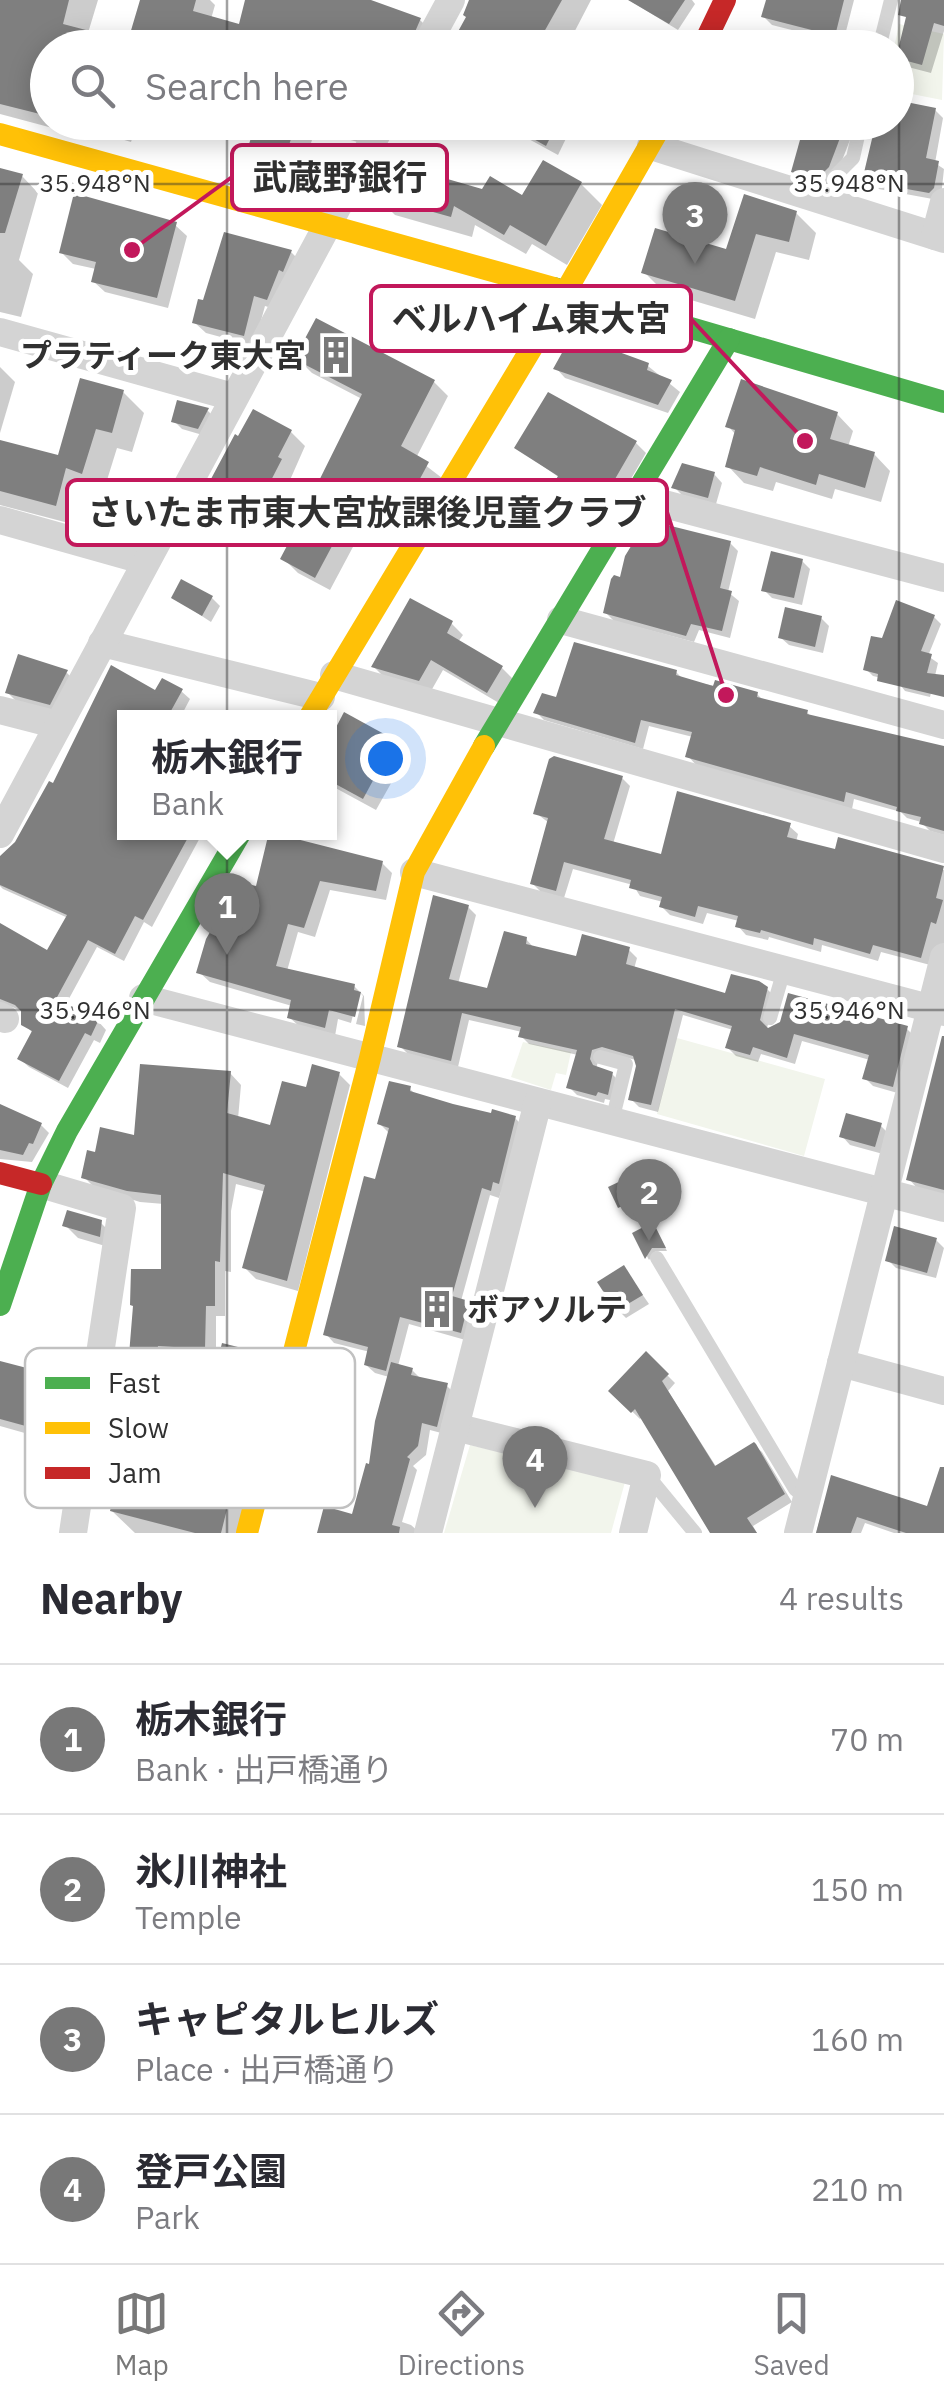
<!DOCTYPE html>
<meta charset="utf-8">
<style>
body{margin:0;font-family:"IBM Plex Sans","Noto Sans JP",sans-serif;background:#f2f2f3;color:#2b2b33}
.you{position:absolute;left:385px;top:758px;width:35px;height:35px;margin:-25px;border:8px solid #fff;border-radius:50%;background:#1a73e8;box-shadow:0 0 0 15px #1a73e833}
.badge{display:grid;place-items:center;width:65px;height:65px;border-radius:50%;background:#787878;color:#fff;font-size:32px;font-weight:700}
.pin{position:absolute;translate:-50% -82px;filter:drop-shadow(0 2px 5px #0008)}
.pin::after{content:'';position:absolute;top:52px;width:35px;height:30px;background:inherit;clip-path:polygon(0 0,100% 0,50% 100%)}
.popup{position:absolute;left:117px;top:710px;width:220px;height:130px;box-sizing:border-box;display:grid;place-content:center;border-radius:0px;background:#fff;filter:drop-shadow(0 2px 8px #0005);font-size:32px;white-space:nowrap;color:#7c7c81}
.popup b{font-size:38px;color:#2b2b33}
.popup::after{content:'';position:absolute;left:50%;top:100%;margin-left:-20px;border:20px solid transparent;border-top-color:#fff}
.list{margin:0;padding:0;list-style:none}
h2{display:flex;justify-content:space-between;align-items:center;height:130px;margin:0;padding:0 40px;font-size:42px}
h2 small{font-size:32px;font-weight:400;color:#7c7c81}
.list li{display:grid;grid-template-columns:65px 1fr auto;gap:30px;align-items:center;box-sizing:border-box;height:150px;padding:0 40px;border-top:2px solid #e1e1e2}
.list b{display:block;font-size:38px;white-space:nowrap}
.list p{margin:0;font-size:32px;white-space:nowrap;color:#7c7c81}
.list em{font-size:32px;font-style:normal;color:#7c7c81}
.icon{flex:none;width:55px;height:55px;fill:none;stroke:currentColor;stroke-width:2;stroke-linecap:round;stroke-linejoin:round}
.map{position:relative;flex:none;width:944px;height:1533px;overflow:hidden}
.search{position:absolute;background:#fff;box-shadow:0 5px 25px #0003;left:30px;right:30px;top:30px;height:110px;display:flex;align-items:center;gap:25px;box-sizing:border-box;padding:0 35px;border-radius:55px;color:#7c7c81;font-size:38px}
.sheet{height:730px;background:#fff}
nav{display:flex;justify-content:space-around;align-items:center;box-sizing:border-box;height:140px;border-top:2px solid #e1e1e2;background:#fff;font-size:28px;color:#7c7c81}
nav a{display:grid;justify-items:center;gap:5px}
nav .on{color:#787878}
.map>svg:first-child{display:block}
.green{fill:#f2f5ec}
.shadow{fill:#0003}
.building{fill:#7f7f7f}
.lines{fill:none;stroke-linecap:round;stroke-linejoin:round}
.lane{stroke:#d4d4d4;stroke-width:14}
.street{stroke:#d4d4d4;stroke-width:28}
.fast{stroke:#4caf50;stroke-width:22}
.slow{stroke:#ffc107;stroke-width:22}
.jam{stroke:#c62828;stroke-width:22}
.ticks{fill:none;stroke:#303030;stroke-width:2.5;stroke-opacity:0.45}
.labels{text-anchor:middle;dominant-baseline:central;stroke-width:10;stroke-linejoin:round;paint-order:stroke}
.poi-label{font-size:32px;font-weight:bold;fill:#303030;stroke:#fff;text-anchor:end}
.key{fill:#fff;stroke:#c1c1c1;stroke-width:2.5}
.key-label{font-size:28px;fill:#303030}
.ticks-label{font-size:25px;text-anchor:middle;fill:#303030;stroke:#fff;stroke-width:10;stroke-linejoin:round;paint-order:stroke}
.leader{fill:none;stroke:#c2185b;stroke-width:4}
.callout-dot{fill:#c2185b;stroke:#fff;stroke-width:4}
.callout{fill:#fff;stroke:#c2185b;stroke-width:4}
.callout-label{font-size:35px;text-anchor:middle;font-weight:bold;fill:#303030}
</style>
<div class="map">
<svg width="944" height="1533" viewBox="0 0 944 1533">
<rect width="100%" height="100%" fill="#fff"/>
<g class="green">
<path d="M899 24 944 34 942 100 902 92 904 84 897 81 896 48H894Z"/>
<path d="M677 1038 825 1079 804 1156 657 1114Z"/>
<path d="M523 1042 571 1052 566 1075 556 1073 551 1090 511 1077Z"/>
<path d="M470 1445 625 1482 611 1533H444Z"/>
</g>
<g class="shadow">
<path d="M0 0H98L88 33 130 44 142 0H210L215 5 211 19 240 27 248 0H366L420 20 436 36 432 48H48V122H138L131 142 94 131 62 124 60 130 0 114Z"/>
<path d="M472 0H591L566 48H452L469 17Z"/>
<path d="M629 0H692L695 4 678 30Z"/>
<path d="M768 0H854L843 43 772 25 764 17Z"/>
<path d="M908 0H944V31L931 73 908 67 898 57 909 18Z"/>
<path d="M935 110 943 118 935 163 944 169 941 197 938 200 873 188 865 180 896 122Z"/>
<path d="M223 122H379L372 146 315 130 298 186 264 176 247 160 256 132Z"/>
<path d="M515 122H574L558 155 525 137 514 126Z"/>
<path d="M807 122H857L836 176 825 187 802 180 794 171Z"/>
<path d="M544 163 581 184 602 205 567 265 532 244 526 254 475 225 472 237 395 215 374 194 483 192 523 198Z"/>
<path d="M0 171 22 176 38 193 19 260 33 274 21 317 0 312Z"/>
<path d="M746 197 796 213 816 233 809 260 776 252 755 319 664 292 644 272 728 252Z"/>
<path d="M175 225 187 236 168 308 105 292 93 281 96 269 73 264 61 252Z"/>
<path d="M291 252 302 263 278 310 265 306 254 346 206 333 194 322Z"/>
<path d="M297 358 434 382 448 396 416 458 442 478 431 498 417 490 394 528 370 515 330 590 298 573 283 558 290 546 221 506 207 492 291 432 305 446 279 505 303 519 362 399 312 373Z"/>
<path d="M648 366 680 392 668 413 565 378 556 368Z"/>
<path d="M0 367 15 382 0 433Z"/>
<path d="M123 392 144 413 132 452 117 448 103 493 86 487 76 525 0 505V442L60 458Z"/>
<path d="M549 396 636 443 646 453 604 525 594 519 586 533 554 515 544 506 560 478 517 448Z"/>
<path d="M179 403 208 411 216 419 206 436 182 429 174 421Z"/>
<path d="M837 414 853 431 848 447 874 454 890 471 881 502 835 489 832 499 776 482 773 491 744 483 728 466 736 435 728 426Z"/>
<path d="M714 474 722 483 716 504 682 495 674 487Z"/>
<path d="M730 543 738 551 728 592 739 601 730 638 699 630 694 642 614 621 606 613Z"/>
<path d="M802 561 810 569 802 605 772 598 764 590Z"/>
<path d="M174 598H212L220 606 211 622Z"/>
<path d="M934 617 941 624 928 656 938 663 930 697 905 691 898 682 873 676 866 669Z"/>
<path d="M821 618 829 626 823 653 789 645 780 637Z"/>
<path d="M451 623 463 635 458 642 502 668 513 679 499 703 443 670 431 691 385 678 374 667Z"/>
<path d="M20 657 67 673 75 681 58 712 16 701 8 693Z"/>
<path d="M112 669 156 694 181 691 190 699 180 718H124V832H203L152 927 144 922 124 961 97 947 65 1006 98 1021 106 1030 100 1043 94 1040 68 1088 29 1067 20 1059 34 1034 24 1024 23 1011 9 1006 0 1012V926L48 953 68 918 3 889 0 886V861L17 844 54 786Z"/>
<path d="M676 672 684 680 757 694 764 701 807 712 812 718 944 748V835L930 831 921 822 907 818 901 812 854 799 852 809 696 765 688 756 693 737 649 726 643 749 544 720 536 712 558 700Z"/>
<path d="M345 716 394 742 407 755 376 810 330 785V744Z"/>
<path d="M622 778 630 786 613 844 663 857 789 826 798 834 796 842 836 852 840 840 944 870V950L934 966 881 952 878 961 822 945 821 952 769 937 768 940 746 935 738 926 739 921 707 913 703 924 670 915 662 907 663 902 640 896 633 885 573 869 564 898 541 892 533 884 549 823 536 813Z"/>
<path d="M382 863 392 873 386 900 330 890 315 937 298 932 287 971 354 986 364 996 365 1026 356 1024 363 996 359 991 351 1023 338 1019 335 1036 300 1027 289 1017 292 1006 210 982 199 972 257 889Z"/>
<path d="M468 907 476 915 458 984 489 991 526 939 535 949 578 959 629 950 637 958 634 969 727 996 767 989 775 997 766 1032 907 1029 915 1037 901 1094 873 1086 865 1078 870 1060 802 1041 795 1064 761 1054 758 1062 736 1056 728 1048 733 1030 683 1015 658 1112 639 1107 631 1099 639 1065 636 1060 611 1054 599 1058 596 1069 612 1074 620 1082 615 1101 605 1099 604 1103 577 1095 569 1087 578 1055 529 1044 521 1036 522 1032 469 1020 458 1067 408 1054 400 1046Z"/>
<path d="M944 1038V1195L917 1188 909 1179Z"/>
<path d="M230 1073 241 1085 238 1119 272 1128 308 1090 339 1074 350 1085 298 1291 256 1279 245 1268 266 1192 236 1184 231 1211V1272L225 1271V1316H216V1360L169 1357 168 1366 143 1365 132 1354 163 1271 164 1204 140 1202 95 1188 84 1177 96 1155 136 1138Z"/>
<path d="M409 1088 416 1095 452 1106 515 1118 524 1127 499 1198 490 1195 461 1301 477 1312 469 1341 409 1324 398 1366 412 1370 420 1378 447 1386 455 1394 445 1434 430 1430 426 1455 413 1466 417 1470 402 1522 411 1525 420 1533H319L354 1517 371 1467 389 1377 375 1373 366 1365 370 1352 334 1343 326 1334 390 1134 380 1124Z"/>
<path d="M4 1108 41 1125 49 1133 32 1162 0 1159V1117Z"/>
<path d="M880 1125 888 1133 883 1154 850 1145 842 1136Z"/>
<path d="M625 1182 637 1203 623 1210 620 1206Z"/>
<path d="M101 1223 114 1236 112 1248 78 1238 65 1225Z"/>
<path d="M656 1229 667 1251H656L649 1260 635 1234Z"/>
<path d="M936 1240 944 1248 936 1278 896 1268 888 1260Z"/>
<path d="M624 1268 649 1304 626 1318 618 1310Z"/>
<path d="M646 1354 675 1383 668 1391 717 1468 754 1445 762 1452 792 1502 753 1526 757 1533H713L643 1416 640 1419 611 1391Z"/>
<path d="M265 1356 287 1379 249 1533H135L112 1511 189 1485Z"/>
<path d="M0 1373 67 1381 80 1394 67 1445 0 1426Z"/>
<path d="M944 1469V1533H894L865 1523 861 1533H816L832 1478 929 1509Z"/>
</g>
<g class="building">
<path d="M0 0H69L63 24 128 41 127 44 140 0H196L193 11 239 24 245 0H371L421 18 408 48H48V103L44 115 0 104Z"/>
<path d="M469 0H562L535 48H449L466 17 463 15Z"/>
<path d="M628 0H685L669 24Z"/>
<path d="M766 0H844L835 36 761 17Z"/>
<path d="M901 0H944V26L934 23 922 65 896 58 906 17 898 15Z"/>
<path d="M896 100 936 108 926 158 939 161 934 188 929 193 862 181 876 122H896Z"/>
<path d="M256 122H296L281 172 244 160Z"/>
<path d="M503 122H558L546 146Z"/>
<path d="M805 122H846L829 167 816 180 791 172Z"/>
<path d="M382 160 482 189 490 176 522 195 543 160 582 182 546 246 510 225 504 235 454 206 451 217 372 195Z"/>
<path d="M0 168 23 174 5 233H0Z"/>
<path d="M74 193 177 222 157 298 91 282 96 262 59 253Z"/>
<path d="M744 194 797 211 789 242 756 234 735 301 641 273 655 228 726 249Z"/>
<path d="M224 232 292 250 283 272 279 270 267 300 254 296 244 336 192 323 198 299 203 300Z"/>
<path d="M316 318 435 380 401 446 429 462 416 486 402 478 379 516 355 503 315 578 280 559 289 542 240 514 242 511 204 492 235 434 238 436 253 409 292 430 278 457 282 459 264 494 302 515 362 394 294 359Z"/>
<path d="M589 341 649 363 647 370 672 380 658 405 553 369 563 351 578 349Z"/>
<path d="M80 378 124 390 112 433 96 429 82 474 66 468 56 506 0 491V440L58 455Z"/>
<path d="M741 379 838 412 830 439 875 452 865 488 819 474 816 485 760 467 757 476 725 467 735 430 725 427Z"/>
<path d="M548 392 637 441 593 517 583 511 576 525 541 506 558 476 514 448Z"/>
<path d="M177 400 209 408 198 429 171 422Z"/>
<path d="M682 463 715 472 708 498 671 488Z"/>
<path d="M647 520 731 541 720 588 732 591 722 631 691 624 686 636 603 613 611 579 614 575 620 577 625 556Z"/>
<path d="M771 551 803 559 794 598 761 591Z"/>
<path d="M181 579 213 596 202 616 171 598Z"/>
<path d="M410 598 453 621 447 633 503 666 487 693 431 660 419 681 371 667Z"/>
<path d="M896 600 935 615 921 651 932 654 927 673 944 675V697L877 681 878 674 863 670 871 636 882 638Z"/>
<path d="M785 607 822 616 815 647 778 638Z"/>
<path d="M574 642 677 670 676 675 713 686 715 680 758 692 757 697 808 710 807 714 944 746V831L919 824 921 817 896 811 897 807 846 792 844 802 685 757 692 732 641 720 635 743 533 713 542 693 556 697Z"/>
<path d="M18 654 68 670 50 705 5 693Z"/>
<path d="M111 665 155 690 162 678 183 689 167 718H124V832H191L143 920 135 916 115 954 88 940 56 999 99 1019 91 1036 85 1033 59 1081 17 1059 32 1031 21 1025V1011L15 1005 0 999V923L47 950 67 915 0 885V856L15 842 49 781 53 783Z"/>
<path d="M344 712 395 740 363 799 330 781V739Z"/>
<path d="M554 756 623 776 604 839 661 854 677 791 791 823 787 837 835 849 838 837 944 866 936 898 943 900 936 924 931 922 921 958 873 945 870 954 814 938 813 945 761 930 760 933 735 927 738 916 698 906 695 917 659 907 662 897 629 888 631 880 564 862 556 891 530 884 548 818 533 814 549 759Z"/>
<path d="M269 832 383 861 376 891 320 881 304 928 288 924 276 966 355 984 354 990 361 992 355 1017 329 1010 325 1028 287 1018 291 1000 196 973 206 939 239 882 256 886Z"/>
<path d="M433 895 469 905 449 979 487 988 504 931 527 937 526 944 576 956 582 934 630 947 626 964 725 993 731 974 759 981 768 987 760 1020 768 1028 780 1022 788 993 908 1026 893 1087 862 1079 869 1055 794 1034 787 1058 753 1047 750 1055 725 1048 732 1026 675 1009 651 1105 628 1100 636 1066 633 1056 602 1047 592 1050 590 1059 593 1065 613 1072 608 1095 598 1092 596 1096 566 1088 577 1050 518 1037 521 1027 462 1013 451 1061 397 1047Z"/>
<path d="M942 1036H944V1190L906 1180Z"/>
<path d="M140 1064 231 1071 227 1113 270 1125 282 1081 306 1087 312 1064 340 1072 287 1281 242 1268 265 1185 223 1173 220 1262 215 1261V1306H206L205 1349 158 1346 157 1356 129 1355 133 1306 130 1305 131 1269H161V1195L127 1191 81 1178 87 1150 95 1152 100 1127 134 1135Z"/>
<path d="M389 1081 411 1086 410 1091 453 1104 491 1113 492 1109 516 1116 499 1184 493 1182 491 1191 482 1188 452 1296 469 1301 461 1333 400 1317 386 1371 364 1365 368 1347 323 1335 364 1176 375 1179 389 1128 377 1124Z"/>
<path d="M0 1104 42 1123 33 1144 29 1143 23 1155 0 1150Z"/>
<path d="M846 1113 882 1123 875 1147 839 1137Z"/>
<path d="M625 1179 635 1200 618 1208 608 1187Z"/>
<path d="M67 1210 102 1220 100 1237 62 1226Z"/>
<path d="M653 1222 666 1248H652L645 1259 632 1233Z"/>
<path d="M894 1226 937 1238 927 1273 885 1261Z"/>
<path d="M624 1265 643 1295 616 1311 597 1282Z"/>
<path d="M222 1343 266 1354 221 1533H195L110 1511 121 1465 187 1482Z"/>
<path d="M646 1351 669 1374 662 1381 715 1466 754 1442 756 1444 785 1494 747 1518 757 1533H710L635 1409 631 1413 608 1391Z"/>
<path d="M0 1361 69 1379 55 1434 0 1419Z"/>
<path d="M391 1362 413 1368 411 1375 448 1383 437 1427 422 1423 418 1446 407 1457 410 1459 392 1525 400 1527 399 1533H317L324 1506 352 1514 366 1463 369 1464 375 1421Z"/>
<path d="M940 1467H944V1533H906L857 1517 851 1533H816L831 1475 927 1506Z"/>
</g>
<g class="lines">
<g class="lane">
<path d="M879 48 891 0"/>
<path d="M814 197 853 158 861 122"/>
<path d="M770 1018 784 970"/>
<path d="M600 1057 626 1064 612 1121"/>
<path d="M657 1258 795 1489 806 1498"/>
<path d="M648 1476 695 1533"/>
</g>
<g class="street">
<path d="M425 48 451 0"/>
<path d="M651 146 944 239"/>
<path d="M935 236 944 202"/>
<path d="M0 332 233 397"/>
<path d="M634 496 944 578"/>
<path d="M0 520 146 561"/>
<path d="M561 620 944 725"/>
<path d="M102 643 321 697"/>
<path d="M334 675 944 849"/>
<path d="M0 710 58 725"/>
<path d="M0 834 383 122"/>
<path d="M414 872 944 1012"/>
<path d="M143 998 944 1208"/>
<path d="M0 1016 5 1019"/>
<path d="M41 1184 122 1208 73 1533"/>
<path d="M841 1363 944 1391"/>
<path d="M455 1427 647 1475 633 1533"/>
<path d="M428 1533 538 1102"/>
<path d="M798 1533 944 957"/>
</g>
<g class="fast">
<path d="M554 288 944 402"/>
<path d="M484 746 729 339"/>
<path d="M0 1305 41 1184 67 1131 241 832"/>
</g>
<g class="slow">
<path d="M0 134 554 288"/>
<path d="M309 718 566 291 663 122"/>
<path d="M247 1533 370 1058 414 872 484 746"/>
</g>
<g class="jam">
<path d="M702 48 725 0"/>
<path d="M0 1173 41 1184"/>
</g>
</g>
<path class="ticks" d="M227 0V48M899 0V1533M227 122V1533M0 184H944M0 1010H944"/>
<defs>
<g id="building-bare" transform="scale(3)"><path d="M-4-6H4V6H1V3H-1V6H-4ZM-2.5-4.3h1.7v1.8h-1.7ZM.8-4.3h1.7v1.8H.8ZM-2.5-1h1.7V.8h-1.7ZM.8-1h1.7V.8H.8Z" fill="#787878" stroke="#fff" stroke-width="2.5" paint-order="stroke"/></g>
</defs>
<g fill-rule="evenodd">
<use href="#building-bare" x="336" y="355"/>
<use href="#building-bare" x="437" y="1309"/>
</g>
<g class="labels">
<g class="poi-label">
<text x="306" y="355">プラティーク東大宮</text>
<text x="467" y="1309" text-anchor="start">ボアソルテ</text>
</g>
</g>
<rect x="25" y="1348" width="330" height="160" rx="15" class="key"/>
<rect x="45" y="1377" width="45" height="12" fill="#4caf50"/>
<rect x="45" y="1422" width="45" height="12" fill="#ffc107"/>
<rect x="45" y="1467" width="45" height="12" fill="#c62828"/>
<g class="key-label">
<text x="108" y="1393">Fast</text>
<text x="108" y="1438">Slow</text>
<text x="108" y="1483">Jam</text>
</g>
<g class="ticks-label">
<text x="95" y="192">35.948°N</text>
<text x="849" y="192">35.948°N</text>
<text x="95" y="1019">35.946°N</text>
<text x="849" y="1019">35.946°N</text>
</g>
<path class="leader" d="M132 250L232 177M805 441L691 319M726 695L667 512"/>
<g class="callout-dot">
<circle cx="132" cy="250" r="10"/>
<circle cx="805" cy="441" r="10"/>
<circle cx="726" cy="695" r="10"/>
</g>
<g class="callout">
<rect x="232" y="145" width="215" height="65" rx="10"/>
<rect x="371" y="286" width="320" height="65" rx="10"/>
<rect x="67" y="480" width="600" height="65" rx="10"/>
</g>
<g class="callout-label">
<text x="340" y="190">武蔵野銀行</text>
<text x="531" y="331">ベルハイム東大宮</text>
<text x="367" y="525">さいたま市東大宮放課後児童クラブ</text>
</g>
</svg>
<div class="you"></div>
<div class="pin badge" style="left:227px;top:955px">1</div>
<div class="popup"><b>栃木銀行</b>Bank</div>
<div class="pin badge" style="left:649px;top:1241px">2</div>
<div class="pin badge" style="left:695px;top:264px">3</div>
<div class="pin badge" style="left:535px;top:1508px">4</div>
<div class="search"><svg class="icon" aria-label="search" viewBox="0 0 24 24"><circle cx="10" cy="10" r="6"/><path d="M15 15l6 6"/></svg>Search here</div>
</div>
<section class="sheet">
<h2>Nearby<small>4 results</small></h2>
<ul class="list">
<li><span class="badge">1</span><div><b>栃木銀行</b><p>Bank · 出戸橋通り</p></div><em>70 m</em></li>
<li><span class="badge">2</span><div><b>氷川神社</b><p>Temple</p></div><em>150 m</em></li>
<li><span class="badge">3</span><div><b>キャピタルヒルズ</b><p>Place · 出戸橋通り</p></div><em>160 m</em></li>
<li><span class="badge">4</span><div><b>登戸公園</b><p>Park</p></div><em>210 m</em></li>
</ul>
</section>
<nav>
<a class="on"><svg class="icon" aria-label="map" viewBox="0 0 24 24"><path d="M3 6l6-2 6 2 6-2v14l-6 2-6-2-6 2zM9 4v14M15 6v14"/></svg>Map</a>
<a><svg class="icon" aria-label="directions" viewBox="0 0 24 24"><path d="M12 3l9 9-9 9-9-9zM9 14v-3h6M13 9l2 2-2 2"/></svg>Directions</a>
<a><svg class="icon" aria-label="saved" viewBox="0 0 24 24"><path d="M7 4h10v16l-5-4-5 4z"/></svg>Saved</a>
</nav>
